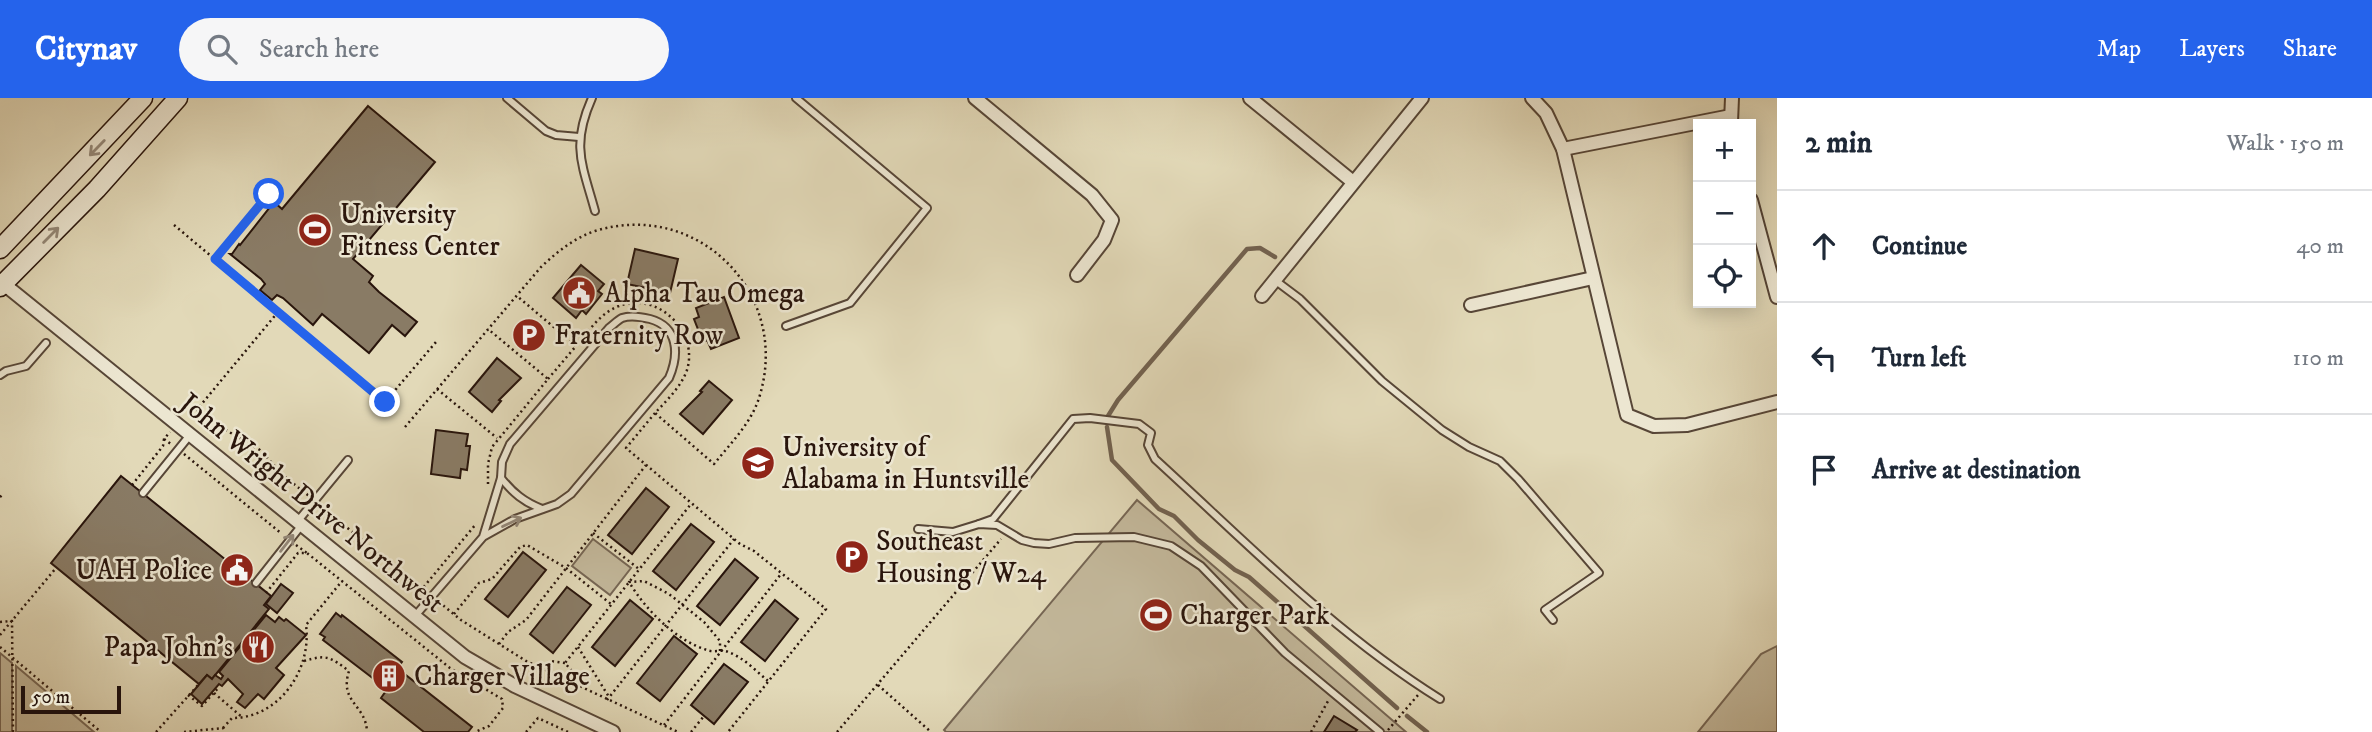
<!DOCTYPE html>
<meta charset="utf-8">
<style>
body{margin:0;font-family:"IM FELL DW Pica",serif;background:#f6f6f7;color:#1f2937}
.controls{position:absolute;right:21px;top:21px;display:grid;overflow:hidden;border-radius:0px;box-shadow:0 4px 18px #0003}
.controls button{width:63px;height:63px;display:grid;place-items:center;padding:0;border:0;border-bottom:2px solid #e0e1e3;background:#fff;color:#1f2937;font:35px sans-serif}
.scale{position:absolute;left:21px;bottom:18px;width:100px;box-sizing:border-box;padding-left:7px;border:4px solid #29150c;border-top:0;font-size:19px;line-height:24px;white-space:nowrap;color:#29150c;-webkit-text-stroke:5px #ece6d1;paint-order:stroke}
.stop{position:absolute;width:21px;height:21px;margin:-16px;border:5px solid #2563eb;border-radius:50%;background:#fff}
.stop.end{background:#2563eb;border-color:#fff;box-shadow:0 2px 7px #0008}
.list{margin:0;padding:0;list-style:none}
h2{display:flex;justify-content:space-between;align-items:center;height:91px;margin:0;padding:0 28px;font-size:30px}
h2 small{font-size:23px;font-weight:400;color:#747a83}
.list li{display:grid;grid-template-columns:46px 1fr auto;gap:21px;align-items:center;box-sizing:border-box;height:112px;padding:0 28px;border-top:2px solid #e0e1e3}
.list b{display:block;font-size:26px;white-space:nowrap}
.list em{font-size:23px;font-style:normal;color:#747a83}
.icon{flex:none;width:38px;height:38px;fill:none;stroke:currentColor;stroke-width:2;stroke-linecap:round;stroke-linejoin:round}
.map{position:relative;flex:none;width:1777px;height:634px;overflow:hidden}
header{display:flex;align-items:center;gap:42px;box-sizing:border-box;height:98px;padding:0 35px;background:#2563eb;color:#fff}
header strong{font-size:33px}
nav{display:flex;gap:38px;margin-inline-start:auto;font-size:24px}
.search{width:490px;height:63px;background:#f6f6f7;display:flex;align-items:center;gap:18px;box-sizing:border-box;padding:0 24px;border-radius:38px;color:#747a83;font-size:26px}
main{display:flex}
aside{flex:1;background:#fff}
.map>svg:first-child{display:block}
.green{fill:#c3b89b;stroke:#766654;stroke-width:2}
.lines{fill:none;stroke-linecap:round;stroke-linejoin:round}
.stream{stroke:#726250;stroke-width:4.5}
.building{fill:#897b65;stroke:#29150c;stroke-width:2}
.service-casing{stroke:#574637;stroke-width:10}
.minor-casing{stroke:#574637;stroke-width:16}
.secondary-casing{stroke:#29150c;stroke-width:21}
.path{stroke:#29150c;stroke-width:2.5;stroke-dasharray:2 3.5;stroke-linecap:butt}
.service{stroke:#ece6d1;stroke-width:6}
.minor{stroke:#ece6d1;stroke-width:12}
.secondary{stroke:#ece6d1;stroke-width:18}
.oneway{stroke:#948878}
.route{stroke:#2563eb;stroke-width:9}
.labels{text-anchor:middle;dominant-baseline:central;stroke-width:5;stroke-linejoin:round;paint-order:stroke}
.poi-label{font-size:28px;fill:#29150c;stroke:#ece6d1;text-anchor:start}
.street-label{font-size:28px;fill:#29150c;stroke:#ece6d1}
</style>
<header>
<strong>Citynav</strong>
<div class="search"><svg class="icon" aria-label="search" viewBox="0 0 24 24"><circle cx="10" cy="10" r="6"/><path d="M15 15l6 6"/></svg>Search here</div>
<nav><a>Map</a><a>Layers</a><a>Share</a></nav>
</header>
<main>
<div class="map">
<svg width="1777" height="634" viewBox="0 0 1777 634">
<rect width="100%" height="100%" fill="#e2d9b8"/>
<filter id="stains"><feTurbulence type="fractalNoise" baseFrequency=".00286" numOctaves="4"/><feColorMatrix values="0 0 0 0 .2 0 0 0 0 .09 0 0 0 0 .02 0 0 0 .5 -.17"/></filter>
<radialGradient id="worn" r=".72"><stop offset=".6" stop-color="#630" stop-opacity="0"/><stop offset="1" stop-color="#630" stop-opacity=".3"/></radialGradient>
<g class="green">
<path d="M1137 402 1406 634H946L944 632Z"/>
<path d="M593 441 631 470 610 497 572 468Z"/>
<path d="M1777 548V634H1698L1761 556Z"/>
<path d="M0 555 12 565V634H0Z"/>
<path d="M16 568 94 634H16Z"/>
</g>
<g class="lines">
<g class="stream">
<path d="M1108 318 1118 302 1247 151 1260 150 1275 159"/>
<path d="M1107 329 1112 362 1159 411 1174 418 1198 442 1235 472 1249 479 1397 610"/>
<path d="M1407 618 1427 634"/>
</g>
</g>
<g class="building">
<path d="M368 8 435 64 353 161 373 178 369 184 379 194 417 224 405 238 392 227 369 255 322 216 313 227 283 200 277 197 272 202 260 192 265 186 261 181 230 156H232L239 146 240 147 274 104 282 111Z"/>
<path d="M635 151 678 161 670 195 627 186Z"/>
<path d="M581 167 604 186 598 193 602 196 586 216 582 212 576 220 553 200Z"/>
<path d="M724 199 739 240 711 251 707 242 703 244 694 221 699 219 696 210Z"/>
<path d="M497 260 521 280 499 302 501 303 492 314 469 294Z"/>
<path d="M709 283 732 302 703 336 680 316 702 294 700 293Z"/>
<path d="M436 332 468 336 466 348H470L467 372 461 371 460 380 431 376Z"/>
<path d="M121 378 271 498 264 507 269 511 212 581 207 577 199 586 51 465Z"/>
<path d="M646 390 669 409 632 456 608 437Z"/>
<path d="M691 426 714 444 676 492 653 473Z"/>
<path d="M523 454 546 472 508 519 485 501Z"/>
<path d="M735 461 758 480 720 527 697 508Z"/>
<path d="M281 486 293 495 277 515 266 506Z"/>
<path d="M567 489 591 507 553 555 530 536Z"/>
<path d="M630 502 653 521 615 568 592 549Z"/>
<path d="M775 502 798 521 765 563 741 544Z"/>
<path d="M336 515 341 519 342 517 402 564 397 570 472 629 468 634H424L381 600 388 590 384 586 383 588 323 542 325 539 320 536Z"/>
<path d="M266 517 275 524 279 519 284 523 286 521 306 537 276 570 284 577 264 601 258 596 245 610 237 604 243 596 228 581 222 588 219 586 202 606 191 596 207 577 212 581 215 577 221 581 223 578 219 574Z"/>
<path d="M674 538 697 556 660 603 637 585Z"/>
<path d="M724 566 748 584 714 626 691 607Z"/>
<path d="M1334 618 1357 632 1355 634H1324Z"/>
</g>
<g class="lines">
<g class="service-casing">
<g id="service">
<path d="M507 0 546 33 556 37 579 39"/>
<path d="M592 0C571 47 582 66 595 113"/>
<path d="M1276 183 1300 201 1382 283 1442 332 1469 349 1500 363 1518 381 1599 475 1545 512 1553 522"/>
<path d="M786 228 850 205 927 110 796 0"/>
<path d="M0 277 6 273 26 268 46 245"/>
<path d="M501 380C513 395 524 404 542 411"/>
<path d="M143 395 190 337"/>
<path d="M297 424 348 362"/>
<path d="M979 426 993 421 1073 321 1090 320 1139 326 1151 335 1148 347 1155 361C1247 445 1334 535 1440 601"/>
<path d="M918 431 953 434 979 426 997 427 1022 442 1034 445 1049 446 1075 440 1134 439 1171 448 1201 468 1285 555 1380 634"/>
<path d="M256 485 301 428"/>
<path d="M415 518 483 439 501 380 502 364 510 346 609 230C613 227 618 222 622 220 630 217 642 219 650 221 679 229 679 257 669 280L571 396 557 406 515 421 483 439"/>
</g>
</g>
<g class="minor-casing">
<g id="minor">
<path d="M975 0 1092 97 1112 122 1104 142 1077 177"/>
<path d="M1250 0 1353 84"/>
<path d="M1532 0 1546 15 1563 51 1627 317 1654 328 1687 327 1777 304"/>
<path d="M1731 24 1732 0"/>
<path d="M1563 51 1731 18"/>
<path d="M1751 102 1777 199"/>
<path d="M0 183 465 559 515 588 613 634"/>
<path d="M1262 198 1422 0"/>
<path d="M1471 207 1593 180"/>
</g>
</g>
<g class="secondary-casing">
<g id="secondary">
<path d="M0 151 143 0"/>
<path d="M0 189 97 91 178 0"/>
</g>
</g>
<g class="path">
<path d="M174 127 385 304 436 244"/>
<path d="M215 161 269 96"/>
<path d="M278 214 195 314 260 352 284 378 309 398"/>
<path d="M548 281 576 248"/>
<path d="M437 291 497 340"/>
<path d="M655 315 626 350 740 446 754 453 826 511 728 634"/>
<path d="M405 329 541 169C557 154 574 140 595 133 699 101 792 197 759 300 751 325 731 345 714 366L655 315C667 302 681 289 687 272 699 233 657 193 619 208 600 215 589 233 576 248L517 198"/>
<path d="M164 341 171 346"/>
<path d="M184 356 282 436"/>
<path d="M488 386V366L492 349 548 281 488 231"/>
<path d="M132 387 163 348 164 341 170 334"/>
<path d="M0 399 2 397"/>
<path d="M322 409 422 491 476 426"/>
<path d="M593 435 639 471"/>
<path d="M296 447 307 455"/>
<path d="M266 495 298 455H307L450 570 502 601 503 610 489 628 475 634"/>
<path d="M439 504 461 522 526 563 678 634"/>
<path d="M454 516 479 485 492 481 520 449 527 447 566 470 611 506"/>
<path d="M0 524 12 523 13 634"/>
<path d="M0 537 56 470"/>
<path d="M499 546 508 534 526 522 646 367"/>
<path d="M0 549 101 634"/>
<path d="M578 549 609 599"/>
<path d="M720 553V543L704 524 669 496 644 483 629 484C646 512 675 542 707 552 713 555 722 551 728 554 743 559 756 573 768 583"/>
<path d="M304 563C327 556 330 559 349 573 339 605 366 606 367 634"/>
<path d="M546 571 550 563 565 565"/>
<path d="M569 584 571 572 565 565 691 406"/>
<path d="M878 587 931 634"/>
<path d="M214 595 243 620"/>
<path d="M188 597 202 608 219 589"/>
<path d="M607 602 734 441"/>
<path d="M664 627 781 476"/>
<path d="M223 630 232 620C279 620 312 572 306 527L342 483"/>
<path d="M1388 632 1418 597"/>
<path d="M156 634 199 586"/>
<path d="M184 634 223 630 224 634"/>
<path d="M526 634 538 620 568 634"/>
<path d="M691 634 704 618"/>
<path d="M837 634 1001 441"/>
<path d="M1311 634 1328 603"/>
</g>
<use href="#service" class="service"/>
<use href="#minor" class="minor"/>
<use href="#secondary" class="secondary"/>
</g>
<defs><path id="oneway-shaft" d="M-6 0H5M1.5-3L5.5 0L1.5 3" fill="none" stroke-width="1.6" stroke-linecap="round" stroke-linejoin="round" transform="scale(1.75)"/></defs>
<g class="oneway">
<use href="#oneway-shaft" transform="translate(97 50) rotate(134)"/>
<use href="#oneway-shaft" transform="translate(51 137) rotate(-45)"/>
<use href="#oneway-shaft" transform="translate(512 424) rotate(-26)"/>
<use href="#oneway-shaft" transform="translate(287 445) rotate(-52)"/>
</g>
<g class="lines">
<path class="route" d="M269 96 215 161 385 304"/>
</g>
<defs>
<g id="stadium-disc" transform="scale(1.75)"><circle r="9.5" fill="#8f2418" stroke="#ece6d1"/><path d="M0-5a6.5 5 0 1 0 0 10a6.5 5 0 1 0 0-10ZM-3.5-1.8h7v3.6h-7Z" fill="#fff"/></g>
<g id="civic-disc" transform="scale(1.75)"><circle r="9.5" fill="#8f2418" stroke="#ece6d1"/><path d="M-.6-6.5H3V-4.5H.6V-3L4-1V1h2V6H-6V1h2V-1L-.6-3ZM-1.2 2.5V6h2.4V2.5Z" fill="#fff"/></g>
<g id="parking-disc" transform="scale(1.75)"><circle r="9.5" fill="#8f2418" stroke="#ece6d1"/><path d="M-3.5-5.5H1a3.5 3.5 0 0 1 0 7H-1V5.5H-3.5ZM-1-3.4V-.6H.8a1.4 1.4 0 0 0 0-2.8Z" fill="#fff"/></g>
<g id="university-disc" transform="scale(1.75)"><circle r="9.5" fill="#8f2418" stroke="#ece6d1"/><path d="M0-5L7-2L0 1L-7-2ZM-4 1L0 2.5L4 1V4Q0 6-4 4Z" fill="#fff"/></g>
<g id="restaurant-disc" transform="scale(1.75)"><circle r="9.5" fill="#8f2418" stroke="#ece6d1"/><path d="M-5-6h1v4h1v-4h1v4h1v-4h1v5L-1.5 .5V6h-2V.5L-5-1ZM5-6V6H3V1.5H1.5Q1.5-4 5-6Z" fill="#fff"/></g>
<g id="building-disc" transform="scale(1.75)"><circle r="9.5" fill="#8f2418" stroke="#ece6d1"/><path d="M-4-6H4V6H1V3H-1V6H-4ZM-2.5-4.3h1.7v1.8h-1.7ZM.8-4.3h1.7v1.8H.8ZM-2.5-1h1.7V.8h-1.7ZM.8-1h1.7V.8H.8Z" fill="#fff"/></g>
</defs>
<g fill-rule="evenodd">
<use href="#stadium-disc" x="315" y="132"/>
<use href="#civic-disc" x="579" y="195"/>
<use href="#parking-disc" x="529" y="237"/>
<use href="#university-disc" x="758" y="365"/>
<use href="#parking-disc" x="852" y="459"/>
<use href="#civic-disc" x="237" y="472"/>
<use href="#stadium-disc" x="1156" y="517"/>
<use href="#restaurant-disc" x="258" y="549"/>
<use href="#building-disc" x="389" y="578"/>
</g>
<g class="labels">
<g class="poi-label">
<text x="340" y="116">University<tspan x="340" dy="32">Fitness Center</tspan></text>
<text x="604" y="195">Alpha Tau Omega</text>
<text x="554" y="237">Fraternity Row</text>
<text x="782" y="349">University of<tspan x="782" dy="32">Alabama in Huntsville</tspan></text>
<text x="876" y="443">Southeast<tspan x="876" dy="32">Housing / W24</tspan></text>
<text x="212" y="472" text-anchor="end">UAH Police</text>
<text x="1180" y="517">Charger Park</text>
<text x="233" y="549" text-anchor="end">Papa John's</text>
<text x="414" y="578">Charger Village</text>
</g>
<g class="street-label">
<text transform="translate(312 405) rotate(39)">John Wright Drive Northwest</text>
</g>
</g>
<rect width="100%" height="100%" filter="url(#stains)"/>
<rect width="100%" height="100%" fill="url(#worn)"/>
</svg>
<div class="controls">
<button>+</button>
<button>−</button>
<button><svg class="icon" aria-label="locate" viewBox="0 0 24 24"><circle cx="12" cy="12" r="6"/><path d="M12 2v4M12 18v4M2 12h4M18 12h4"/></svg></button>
</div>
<div class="scale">50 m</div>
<div class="stop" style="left:269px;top:96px"></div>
<div class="stop end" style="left:385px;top:304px"></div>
</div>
<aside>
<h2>2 min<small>Walk · 150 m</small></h2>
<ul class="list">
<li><svg class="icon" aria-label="ahead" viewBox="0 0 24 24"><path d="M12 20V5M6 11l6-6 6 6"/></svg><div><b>Continue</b></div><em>40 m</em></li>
<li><svg class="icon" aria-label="left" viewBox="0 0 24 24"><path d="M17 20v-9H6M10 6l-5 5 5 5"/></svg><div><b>Turn left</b></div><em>110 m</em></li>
<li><svg class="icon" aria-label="arrive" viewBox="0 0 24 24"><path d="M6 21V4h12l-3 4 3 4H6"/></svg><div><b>Arrive at destination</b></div></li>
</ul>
</aside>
</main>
